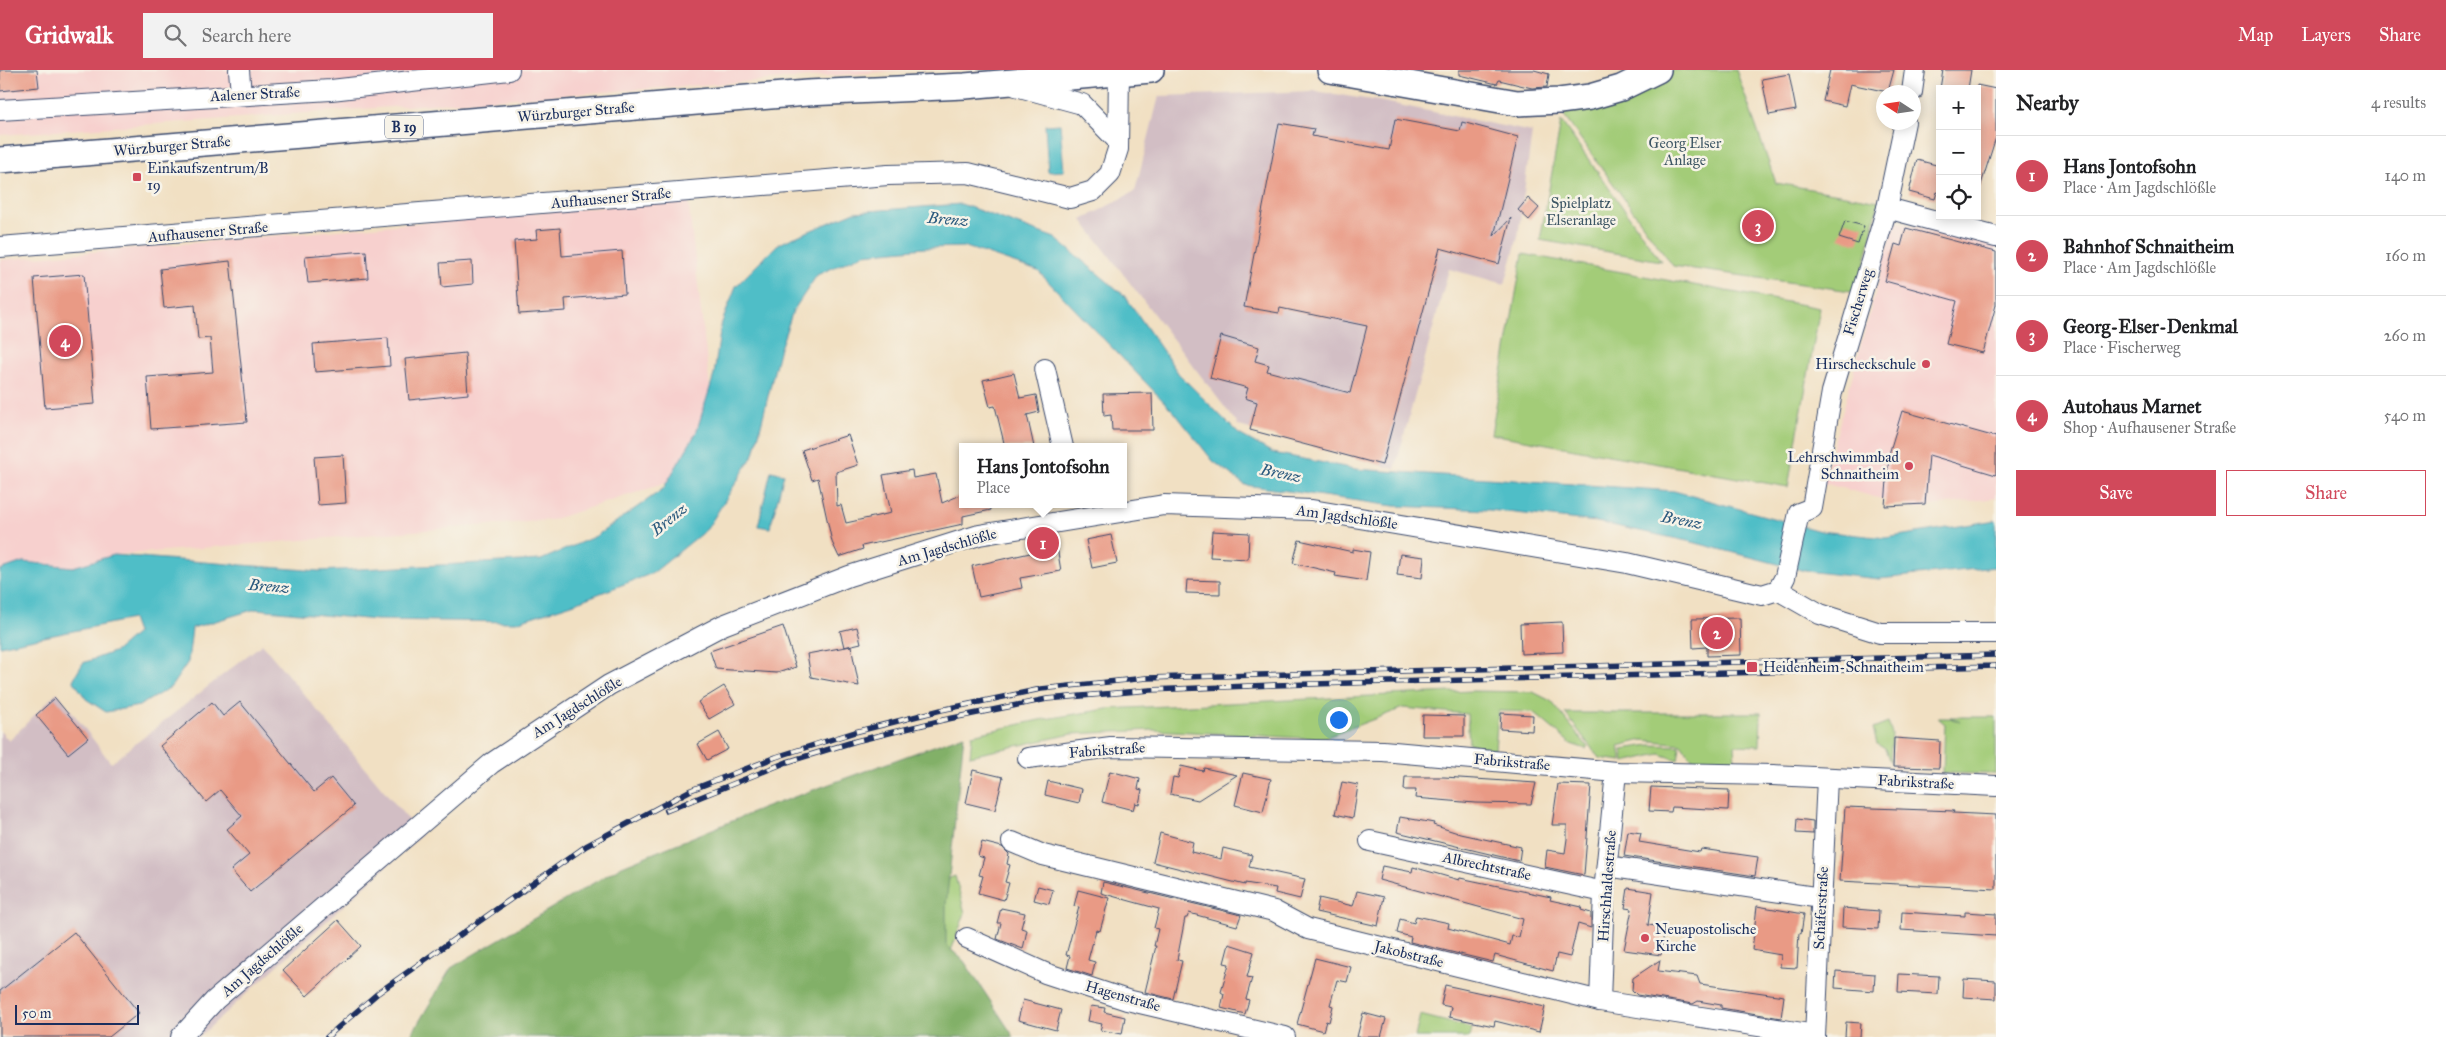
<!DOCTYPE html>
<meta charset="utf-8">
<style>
body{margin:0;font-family:"IM FELL Great Primer",serif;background:#f2f2f2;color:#202124}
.controls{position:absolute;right:15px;top:15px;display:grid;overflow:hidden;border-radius:0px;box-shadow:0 2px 12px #0003}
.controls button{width:45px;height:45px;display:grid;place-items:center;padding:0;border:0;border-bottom:1px solid #e0e0e0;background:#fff;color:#202124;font:25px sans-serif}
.compass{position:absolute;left:1876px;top:15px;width:45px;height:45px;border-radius:50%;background:#fff;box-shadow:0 2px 12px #0003;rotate:282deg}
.scale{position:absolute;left:15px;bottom:12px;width:124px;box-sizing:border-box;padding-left:5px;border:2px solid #1b2f5e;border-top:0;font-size:14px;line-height:18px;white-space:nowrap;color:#1b2f5e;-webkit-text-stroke:4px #f7f3e8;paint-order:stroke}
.you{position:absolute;left:1338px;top:649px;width:18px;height:18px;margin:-12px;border:4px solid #fff;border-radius:50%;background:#1a73e8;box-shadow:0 0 0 8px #1a73e833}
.badge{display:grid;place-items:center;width:32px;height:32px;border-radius:50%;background:#d1495b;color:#fff;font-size:16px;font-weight:700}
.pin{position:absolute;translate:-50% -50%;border:2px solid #fff;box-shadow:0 1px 5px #0006}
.popup{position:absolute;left:959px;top:373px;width:168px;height:65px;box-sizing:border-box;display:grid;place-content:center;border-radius:0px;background:#fff;filter:drop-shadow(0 1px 4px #0005);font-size:16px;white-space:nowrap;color:#757577}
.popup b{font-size:19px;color:#202124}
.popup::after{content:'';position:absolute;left:50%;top:100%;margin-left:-10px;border:10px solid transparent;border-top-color:#fff}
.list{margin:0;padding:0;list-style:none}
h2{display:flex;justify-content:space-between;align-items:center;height:65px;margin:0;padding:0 20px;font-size:21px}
h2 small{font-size:16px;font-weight:400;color:#757577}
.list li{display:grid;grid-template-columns:32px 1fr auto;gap:15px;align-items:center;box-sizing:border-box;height:80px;padding:0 20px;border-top:1px solid #e0e0e0}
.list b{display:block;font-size:19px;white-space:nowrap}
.list p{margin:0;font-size:16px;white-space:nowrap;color:#757577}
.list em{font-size:16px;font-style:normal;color:#757577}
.actions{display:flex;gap:10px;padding:15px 20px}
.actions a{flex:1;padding:11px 0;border:1px solid #d1495b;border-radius:0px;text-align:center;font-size:18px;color:#d1495b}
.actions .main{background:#d1495b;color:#fff}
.icon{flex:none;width:28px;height:28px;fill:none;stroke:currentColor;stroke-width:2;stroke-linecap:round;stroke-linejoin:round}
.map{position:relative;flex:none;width:1996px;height:967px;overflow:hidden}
header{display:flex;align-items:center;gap:30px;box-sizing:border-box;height:70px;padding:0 25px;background:#d1495b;color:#fff}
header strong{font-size:24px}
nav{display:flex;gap:28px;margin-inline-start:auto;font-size:18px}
.search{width:350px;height:45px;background:#f2f2f2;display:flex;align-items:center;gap:12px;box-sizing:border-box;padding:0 18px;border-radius:0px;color:#757577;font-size:19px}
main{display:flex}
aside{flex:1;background:#fff}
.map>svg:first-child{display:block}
.built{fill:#f7d0ce}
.industrial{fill:#d2bec4}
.green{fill:#a3cc78;stroke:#5f7e6b}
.forest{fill:#82b068;stroke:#4e7063}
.water{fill:#50bec7;stroke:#367692}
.building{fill:#e99a85}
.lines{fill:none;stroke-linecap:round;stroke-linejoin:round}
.minor-casing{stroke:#3b4a6d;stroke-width:22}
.major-casing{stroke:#3b4a6d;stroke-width:28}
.minor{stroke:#fff;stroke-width:20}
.major{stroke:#fff;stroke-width:25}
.rail-casing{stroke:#1b2f5e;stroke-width:5.5}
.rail{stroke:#f7f3e8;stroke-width:4;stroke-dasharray:11;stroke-linecap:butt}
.poi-dot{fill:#d1495b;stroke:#f7f3e8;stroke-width:2}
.labels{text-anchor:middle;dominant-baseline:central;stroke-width:5;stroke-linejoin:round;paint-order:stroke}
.shield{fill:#f7f3e8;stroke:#5d6a87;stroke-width:1}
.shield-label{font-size:14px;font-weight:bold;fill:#1b2f5e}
.street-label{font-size:15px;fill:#1b2f5e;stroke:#f7f3e8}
.park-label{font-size:15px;fill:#3d5664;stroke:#f7f3e8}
.poi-label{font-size:15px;fill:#1b2f5e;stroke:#f7f3e8;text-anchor:start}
.water-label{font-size:16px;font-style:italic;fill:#2b5a7e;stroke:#f7f3e8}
</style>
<header>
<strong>Gridwalk</strong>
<div class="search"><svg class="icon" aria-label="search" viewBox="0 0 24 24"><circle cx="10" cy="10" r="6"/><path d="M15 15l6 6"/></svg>Search here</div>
<nav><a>Map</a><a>Layers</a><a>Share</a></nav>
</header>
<main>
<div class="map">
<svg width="1996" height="967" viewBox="0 0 1996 967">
<rect width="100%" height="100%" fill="#f7f3e8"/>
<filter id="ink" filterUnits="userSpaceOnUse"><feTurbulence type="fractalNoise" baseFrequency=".02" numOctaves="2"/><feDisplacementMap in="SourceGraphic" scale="10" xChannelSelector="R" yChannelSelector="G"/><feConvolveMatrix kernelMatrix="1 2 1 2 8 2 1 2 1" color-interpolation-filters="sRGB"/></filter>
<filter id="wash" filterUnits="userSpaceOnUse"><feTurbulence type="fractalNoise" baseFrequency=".0096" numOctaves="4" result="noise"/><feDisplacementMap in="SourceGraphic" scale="20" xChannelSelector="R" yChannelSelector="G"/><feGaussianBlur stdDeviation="1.12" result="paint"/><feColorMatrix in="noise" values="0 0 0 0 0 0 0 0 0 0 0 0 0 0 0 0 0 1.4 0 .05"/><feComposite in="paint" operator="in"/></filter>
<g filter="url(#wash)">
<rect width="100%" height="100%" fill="#f1e0c3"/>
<g class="built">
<path d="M0 0H910L0 65Z"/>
<path d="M688 129 719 396 551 450 114 485 73 497 23 492 0 500V190Z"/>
<path d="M1895 151 1996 176V428L1915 438 1823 413Z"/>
</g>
<g class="industrial">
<path d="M1315 21 1384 32 1532 62 1518 167 1505 214 1449 199 1395 399 1239 356 1082 150 1135 121 1159 26Z"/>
<path d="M262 574 421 765 199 967H0V661L9 671 57 622 111 693Z"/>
</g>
<g class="green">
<path d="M1670 0H1736L1776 113 1879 131 1858 222 1673 196 1561 42Z"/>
<path d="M1561 51 1661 191 1540 170Z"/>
<path d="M1523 184 1820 238 1788 417 1491 364Z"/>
<path d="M1471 621 1533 622 1551 631 1588 677 1586 679 1571 674 1533 642 1498 641 1495 680 1469 674 1467 644 1403 638 1322 669 1153 660 1072 664 970 686 972 665 1039 650 1107 639Z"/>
<path d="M1565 643H1761L1760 676 1734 675 1735 691 1695 693 1681 674 1643 670 1619 676 1622 691 1599 688Z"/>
<path d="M1950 647H1996V704L1943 703 1945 654 1938 648H1950L1960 652Z"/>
<path d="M1888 653 1892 663 1890 692 1885 679 1877 674 1873 659Z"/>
<path d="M1650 675 1680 676 1678 690 1660 684 1624 692 1622 679Z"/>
<path d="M955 806 965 843 948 889 926 817Z"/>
<path d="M1420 945 1472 958 1470 967H1415Z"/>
</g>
<path class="forest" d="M964 665 946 835V875L964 891 1014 967H410L451 898 622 796 764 738Z"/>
<g class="water">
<path d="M1060 54 1064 101 1048 102 1045 55Z"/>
<path d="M961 134 1055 168 1125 226 1178 303 1239 364 1273 383 1355 399 1674 421 1820 461 1886 468 1996 450V497L1879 509 1805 501 1692 472 1597 452 1489 440 1394 436 1245 415 1213 391 1175 343 1038 201 966 177 924 178 864 184 817 205 793 241 779 281 754 384 707 459 653 503 572 534 516 552 376 550 256 539 192 558 188 592 171 617 139 636 106 642 86 629 73 610 83 593 116 581 137 563 132 549 0 576V500L23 492 73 497 114 485 319 501 541 490 596 466 663 419 696 363 714 305 721 255 736 216 778 174 855 142Z"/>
<path d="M771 401 784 404 770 458 758 456Z"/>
</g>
<g id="blocks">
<g class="building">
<path d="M0 0H37L39 17 0 21Z"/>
<path d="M1459 0H1534L1549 4 1547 17 1532 18 1499 10 1497 14 1459 5Z"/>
<path d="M1830 0H1894L1888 22 1850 14 1845 36 1823 31Z"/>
<path d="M1943 0H1971L1968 19H1940Z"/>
<path d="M1789 4 1796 40 1769 45 1762 9Z"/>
<path d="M1977 15 1996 19V67L1980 118 1977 117Z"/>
<path d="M1395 49 1460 61 1462 52 1518 67 1494 166 1511 148 1499 194 1440 178 1382 395 1250 360 1257 332 1245 328 1248 318 1210 308 1221 266 1259 277 1255 291 1269 295 1267 301 1350 323 1367 256 1280 238 1279 243 1244 237 1279 53 1314 59 1312 66 1389 80Z"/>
<path d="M1917 90 1940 96V123L1937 122 1935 129 1909 122Z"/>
<path d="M1528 128 1539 138 1529 150 1518 140Z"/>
<path d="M1845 151 1864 156 1858 174 1839 168Z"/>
<path d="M560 158 562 186 622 181 625 224 565 229 566 241 519 244 514 171 537 169 536 160Z"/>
<path d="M1906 158 1996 182V235L1983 283 1946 274 1957 231 1885 211 1895 174 1901 176Z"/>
<path d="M366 181 368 208 308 213 305 186Z"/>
<path d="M230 191 247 352 151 359 147 307 213 302 210 268 198 269 195 235 164 238 160 199Z"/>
<path d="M472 191 473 214 442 217 440 193Z"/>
<path d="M84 204 95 334 45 338 34 208Z"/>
<path d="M388 268 390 296 315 302 313 274Z"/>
<path d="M465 283 468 324 409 330 405 289Z"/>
<path d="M1014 303 1020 328 1036 325 1039 342 1027 345 1034 377H1005L995 336 990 337 983 310Z"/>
<path d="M1152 323 1153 360H1112L1111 345 1104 346 1103 324Z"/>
<path d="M1902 341 1996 367V405L1929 385 1925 434 1885 436 1889 384Z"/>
<path d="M848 365 858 395 836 402 837 436 841 435 846 453 891 443 883 405 912 400 913 408 936 404 942 433 963 424V434H990L991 440 963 446V454L862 476 863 479 839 487 832 472 818 408 812 410 802 380Z"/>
<path d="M343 385 346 433 318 435 314 387Z"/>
<path d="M1212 461 1249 463 1248 489 1210 487Z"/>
<path d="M1111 465 1117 493 1092 498 1086 470Z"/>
<path d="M1299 470 1353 482V479L1370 482 1366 511 1335 506 1336 503 1293 493Z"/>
<path d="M1057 477 1061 501 1020 508 1022 518 979 527 972 496Z"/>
<path d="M1400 484 1424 487 1422 508 1397 505Z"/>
<path d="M1187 510 1220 511V524L1186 523Z"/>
<path d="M1740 548 1741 585 1707 586V577L1693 578 1692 549Z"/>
<path d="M1562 552 1563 582 1521 584 1520 554Z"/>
<path d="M783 556 796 597 777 603 716 599 710 581Z"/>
<path d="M857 557 861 573 844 577 840 561Z"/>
<path d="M851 576 859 616 811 607 807 584Z"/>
<path d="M724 616 735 634 709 649 698 632Z"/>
<path d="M55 628 88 668 68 684 36 645Z"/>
<path d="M212 632 223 646 240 632 314 722 331 708 354 736 250 822 231 800 249 785 227 759 242 746 220 720 206 732 160 676Z"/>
<path d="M1501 643 1533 645 1532 661 1500 659Z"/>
<path d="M1423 645 1464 646V666H1422Z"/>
<path d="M719 662 728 679 707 690 698 674Z"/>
<path d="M1894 668 1940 671 1939 698 1893 697Z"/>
<path d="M1181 696 1203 701 1204 698 1237 705 1198 730 1170 724 1173 707 1178 708Z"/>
<path d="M973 700 1003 707 995 740 966 733Z"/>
<path d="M1110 701 1140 709 1138 719 1142 720 1139 734 1135 733 1133 740 1102 732Z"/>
<path d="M1243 703 1271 709 1263 742 1235 735Z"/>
<path d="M1405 707H1444L1536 713 1531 734 1475 733 1415 728 1416 720H1404Z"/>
<path d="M1048 711 1082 719 1079 733 1045 725Z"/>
<path d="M1342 712 1358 715 1353 748 1335 744Z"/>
<path d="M1558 714 1591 715 1584 805 1545 797 1547 780 1565 783 1567 769V755H1552Z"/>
<path d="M1651 717 1729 720 1728 740 1672 737 1671 742 1649 741Z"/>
<path d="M1845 737 1954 741 1953 743 1996 745V819L1840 811Z"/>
<path d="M1400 747 1434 753 1433 755 1461 764 1521 777 1519 791 1397 762Z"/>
<path d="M1797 749 1813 751V764L1796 763Z"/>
<path d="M1628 761 1641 763 1639 772 1700 782 1701 779 1758 787 1755 806 1624 786Z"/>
<path d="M1160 763 1193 772 1191 782 1221 789 1223 778 1252 785 1249 797 1305 809 1300 829 1275 823 1276 818 1245 813V815L1153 792Z"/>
<path d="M982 772 1002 777 1009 784 1007 794 1010 795 1005 812 1009 813 1004 830 978 823 983 806 979 805 984 788 978 786Z"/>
<path d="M1382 796 1412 802 1413 797 1459 810 1460 808 1551 827 1550 830 1582 837 1581 840 1591 843V858L1578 854 1570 887 1557 884 1553 901 1495 885 1493 892 1410 872 1411 867 1397 863 1400 849 1414 853 1416 846 1449 853 1448 858 1510 875 1512 866 1519 867 1523 849 1379 810Z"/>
<path d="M1103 812 1241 845 1237 856 1189 843 1187 848H1185L1177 890 1182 891 1173 929 1145 922 1156 876H1154L1158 859 1154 858 1159 839 1101 823Z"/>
<path d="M1038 816 1053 820 1049 834 1034 830Z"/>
<path d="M1628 818 1653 822 1648 855 1665 857 1661 885 1624 880 1632 839 1625 838Z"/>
<path d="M1078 820 1109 828 1100 861 1096 860 1088 890 1095 892 1092 906 1067 898 1070 886 1066 885 1079 837 1074 836Z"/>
<path d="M1357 821 1384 827 1378 856 1316 842 1319 828 1353 836Z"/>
<path d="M1757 836 1804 844 1801 864 1799 863 1797 898 1780 897 1781 885 1752 880Z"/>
<path d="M1001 838 1025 843 1021 858 1027 860 1023 879 997 869 1001 853H997Z"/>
<path d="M1843 838 1879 841 1878 859 1842 857Z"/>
<path d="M1902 842 1965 846V842L1996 844V866L1901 860Z"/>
<path d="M338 850 361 876 307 926 283 900Z"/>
<path d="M74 862 139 943 109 967H0V921Z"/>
<path d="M1229 874 1254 882 1247 907 1252 908 1246 929 1249 930 1245 944 1221 938 1224 924 1221 922 1229 894 1224 893Z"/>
<path d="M1315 888 1351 897 1347 912 1337 910 1330 935 1333 936 1329 952 1326 951 1323 961 1297 954Z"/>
<path d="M1660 890 1658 901 1697 906 1700 914 1784 926 1781 948 1721 938V935L1698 931 1693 934 1637 925 1632 920 1633 908Z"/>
<path d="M1836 901 1875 904 1874 921 1835 918Z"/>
<path d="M1899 904 1939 906 1938 924 1898 922Z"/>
<path d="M1964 909 1996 911V929L1963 927Z"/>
<path d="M1445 915 1545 937 1539 962 1495 951 1494 956 1449 947 1451 937 1441 935Z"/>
<path d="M1023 930 1061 940 1056 960 1018 950Z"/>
<path d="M1091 936 1105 938 1104 942 1125 947 1122 964 1100 960 1102 954 1088 951Z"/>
<path d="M1363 943 1386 949 1381 967H1357Z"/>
<path d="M1846 952 1861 953 1860 967H1845Z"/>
</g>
</g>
</g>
<g filter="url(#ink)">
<use href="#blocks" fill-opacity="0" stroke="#3b4a6d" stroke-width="1"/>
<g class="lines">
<g class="minor-casing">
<g id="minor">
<path d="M239 0 241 24"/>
<path d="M1016 16 1082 34 1118 71"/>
<path d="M1912 22 1915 0"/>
<path d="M0 40 331 20 509 0"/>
<path d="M1887 138 1996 167"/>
<path d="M0 177 888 105 968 103 1070 128 1093 121 1110 104 1118 79 1119 0"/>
<path d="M1045 299 1063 377"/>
<path d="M1778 520 1785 507 1799 443 1812 438 1832 322 1887 138 1905 52"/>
<path d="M1028 688 1111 677 1383 681 1616 702 1773 705 1996 716"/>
<path d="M1370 771 1604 822"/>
<path d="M1012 772 1043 785 1274 841 1308 859 1600 931 1815 965"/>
<path d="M1607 796 1821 828"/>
<path d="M967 868 1045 903 1127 930 1285 967"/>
<path d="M1600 931 1604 822 1616 702"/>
<path d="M181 967 215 930 492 693 609 615 723 555 849 506 979 465 1164 435 1312 440 1627 493 1762 525 1778 520 1820 544 1880 563H1996"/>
<path d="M1815 967 1827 708"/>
</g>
</g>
<g class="major-casing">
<g id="major">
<path d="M1330 0 1517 33 1559 31 1590 27 1621 18 1658 0"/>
<path d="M0 90 807 23 965 16 1151 0"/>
</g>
</g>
<use href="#minor" class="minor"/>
<use href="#major" class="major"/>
<g class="rail-casing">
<g id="rail">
<path d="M666 741 787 692 856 671 943 650 1047 629 1150 620 1274 615 1996 596"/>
<path d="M327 967 378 923 586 776 691 720 776 687 855 662 941 640 1041 619 1146 608 1996 585"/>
</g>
</g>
<use href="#rail" class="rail"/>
</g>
</g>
<g class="poi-dot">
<rect x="132" y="102" width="10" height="10" rx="2.5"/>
<circle cx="1926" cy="294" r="5"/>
<circle cx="1909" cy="396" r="5"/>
<rect x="1746" y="591" width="12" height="12" rx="2.5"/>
<circle cx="1645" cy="868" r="5"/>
</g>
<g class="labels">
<rect class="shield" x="385" y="45.5" width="38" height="23" rx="4"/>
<g class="shield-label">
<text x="404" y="57">B 19</text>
</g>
<g class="street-label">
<text transform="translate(255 24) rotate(-3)">Aalener Straße</text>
<text transform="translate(576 42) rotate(-5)">Würzburger Straße</text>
<text transform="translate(172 76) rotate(-5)">Würzburger Straße</text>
<text transform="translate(611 128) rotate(-5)">Aufhausener Straße</text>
<text transform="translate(208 162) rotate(-5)">Aufhausener Straße</text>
<text transform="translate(1858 232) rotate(-73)">Fischerweg</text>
<text transform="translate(1347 447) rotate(8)">Am Jagdschlößle</text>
<text transform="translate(947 477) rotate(-16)">Am Jagdschlößle</text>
<text transform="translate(577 637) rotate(-32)">Am Jagdschlößle</text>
<text transform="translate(1107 680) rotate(-4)">Fabrikstraße</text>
<text transform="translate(1512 692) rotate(5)">Fabrikstraße</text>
<text transform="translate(1916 712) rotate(3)">Fabrikstraße</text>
<text transform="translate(1487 796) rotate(12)">Albrechtstraße</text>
<text transform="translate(1607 816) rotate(-86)">Hirschhaldestraße</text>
<text transform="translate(1821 838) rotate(-87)">Schäferstraße</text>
<text transform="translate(1409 884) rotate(14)">Jakobstraße</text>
<text transform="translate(262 890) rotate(-41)">Am Jagdschlößle</text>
<text transform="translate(1123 926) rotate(16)">Hagenstraße</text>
</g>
<g class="park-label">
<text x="1685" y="73">Georg Elser<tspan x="1685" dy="17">Anlage</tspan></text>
<text x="1581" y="133">Spielplatz<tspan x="1581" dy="17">Elseranlage</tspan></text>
</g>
<g class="poi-label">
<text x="147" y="98">Einkaufszentrum/B<tspan x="147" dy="17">19</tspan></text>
<text x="1916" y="294" text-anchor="end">Hirscheckschule</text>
<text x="1899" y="387" text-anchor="end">Lehrschwimmbad<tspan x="1899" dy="17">Schnaitheim</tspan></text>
<text x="1763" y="597">Heidenheim-Schnaitheim</text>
<text x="1655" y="859">Neuapostolische<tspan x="1655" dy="17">Kirche</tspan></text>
</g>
<g class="water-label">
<text transform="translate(948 149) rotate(5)">Brenz</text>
<text transform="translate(1281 403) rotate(12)">Brenz</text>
<text transform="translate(669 449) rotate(-39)">Brenz</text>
<text transform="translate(1682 450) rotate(11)">Brenz</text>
<text transform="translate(269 516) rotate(5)">Brenz</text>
</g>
</g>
</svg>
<div class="controls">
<button>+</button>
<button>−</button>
<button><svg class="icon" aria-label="locate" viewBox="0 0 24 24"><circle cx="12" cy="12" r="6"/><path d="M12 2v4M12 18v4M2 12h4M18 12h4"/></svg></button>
</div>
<svg class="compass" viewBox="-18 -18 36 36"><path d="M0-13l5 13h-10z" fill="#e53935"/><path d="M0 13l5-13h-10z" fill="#757577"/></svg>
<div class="scale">50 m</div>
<div class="you"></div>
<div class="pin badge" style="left:1043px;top:473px">1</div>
<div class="popup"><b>Hans Jontofsohn</b>Place</div>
<div class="pin badge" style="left:1717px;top:563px">2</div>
<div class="pin badge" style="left:1758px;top:156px">3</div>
<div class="pin badge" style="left:65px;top:271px">4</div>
</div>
<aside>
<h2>Nearby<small>4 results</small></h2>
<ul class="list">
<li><span class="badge">1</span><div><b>Hans Jontofsohn</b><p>Place · Am Jagdschlößle</p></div><em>140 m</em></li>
<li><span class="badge">2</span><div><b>Bahnhof Schnaitheim</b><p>Place · Am Jagdschlößle</p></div><em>160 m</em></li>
<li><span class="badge">3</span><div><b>Georg-Elser-Denkmal</b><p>Place · Fischerweg</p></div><em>260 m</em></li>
<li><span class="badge">4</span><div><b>Autohaus Marnet</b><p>Shop · Aufhausener Straße</p></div><em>540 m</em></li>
</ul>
<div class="actions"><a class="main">Save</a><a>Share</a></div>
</aside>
</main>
